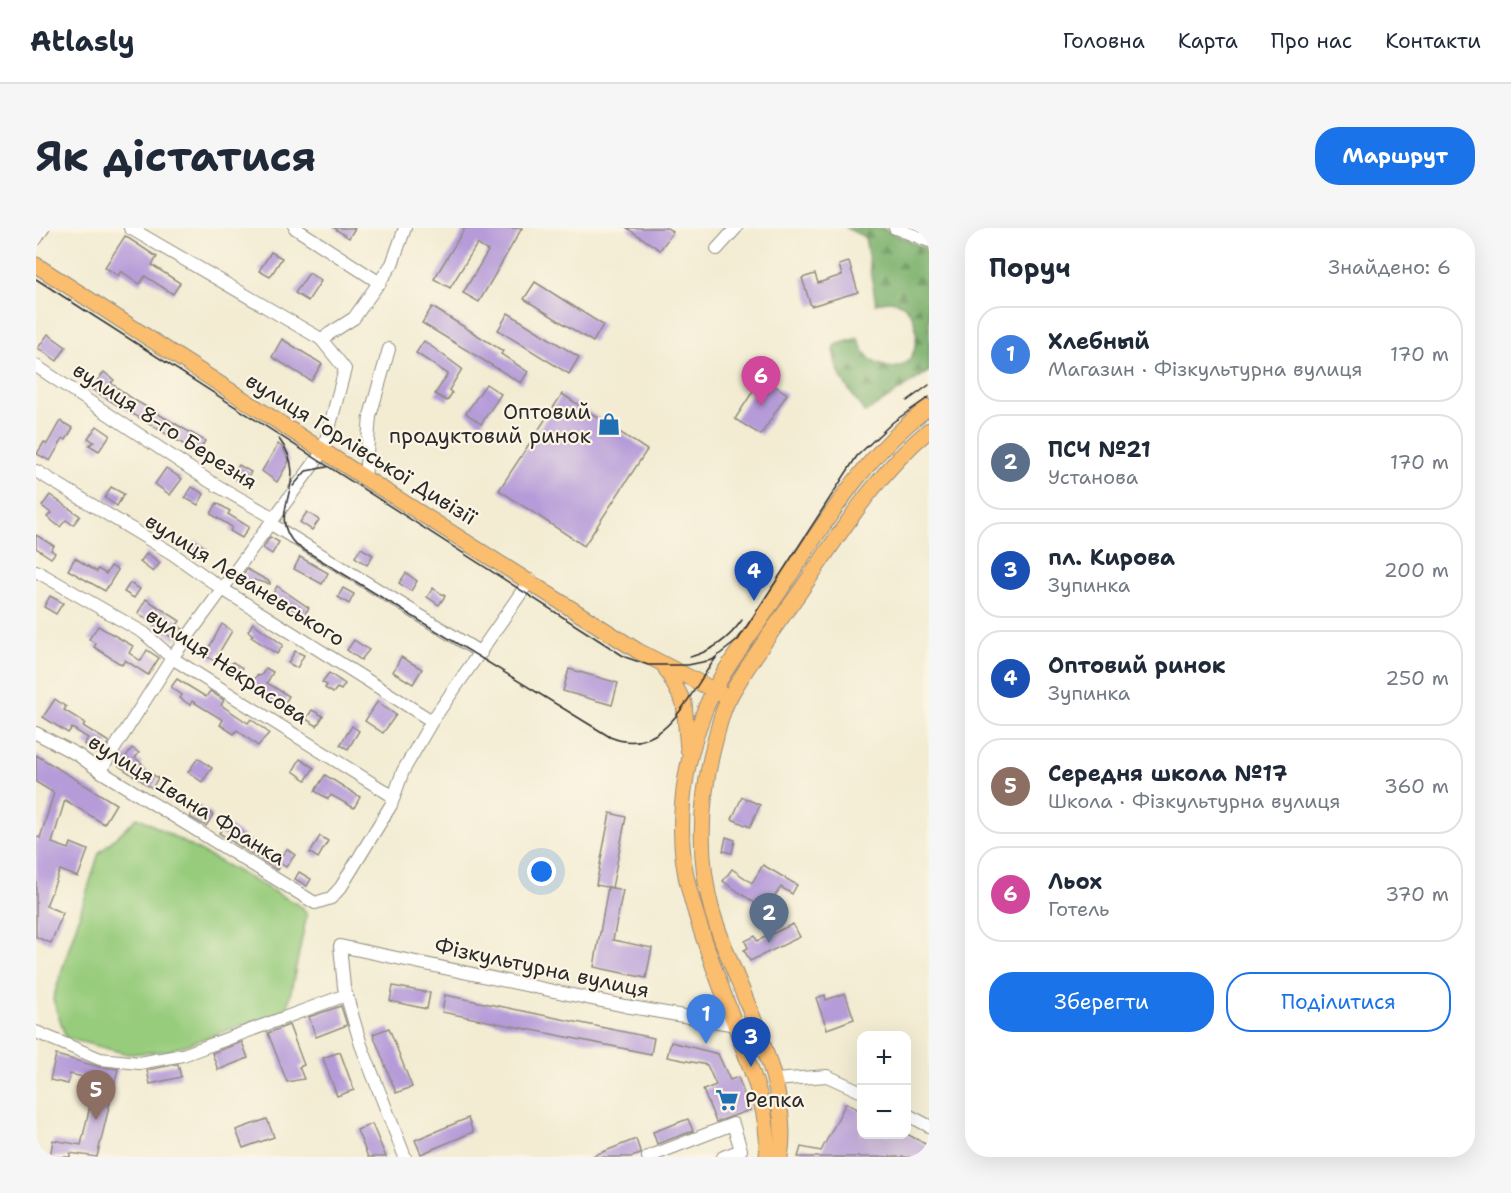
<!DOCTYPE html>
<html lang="uk">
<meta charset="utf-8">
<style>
body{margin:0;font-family:"Shantell Sans",sans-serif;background:#f6f6f7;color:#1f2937}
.controls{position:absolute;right:18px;bottom:18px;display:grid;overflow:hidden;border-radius:12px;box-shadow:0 6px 24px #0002}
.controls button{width:54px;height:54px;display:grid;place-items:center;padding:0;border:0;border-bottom:2px solid #e0e1e3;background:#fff;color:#1f2937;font:30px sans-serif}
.you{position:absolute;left:506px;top:644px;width:21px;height:21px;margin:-15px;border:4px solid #fff;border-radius:50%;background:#1a73e8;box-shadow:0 0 0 9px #1a73e833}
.badge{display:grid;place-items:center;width:39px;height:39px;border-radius:50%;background:#1a73e8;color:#fff;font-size:20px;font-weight:700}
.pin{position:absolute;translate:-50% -50px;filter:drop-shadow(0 2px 3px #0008)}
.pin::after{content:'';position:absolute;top:32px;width:21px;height:18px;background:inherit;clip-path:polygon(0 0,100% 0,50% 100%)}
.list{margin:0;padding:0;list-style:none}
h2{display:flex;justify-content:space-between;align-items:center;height:78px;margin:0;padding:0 24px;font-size:26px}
h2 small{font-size:20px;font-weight:400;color:#747a83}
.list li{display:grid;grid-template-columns:39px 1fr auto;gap:18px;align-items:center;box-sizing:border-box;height:96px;margin:0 12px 12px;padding:0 12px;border:2px solid #e0e1e3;border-radius:24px}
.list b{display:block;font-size:22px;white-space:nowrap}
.list p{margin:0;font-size:20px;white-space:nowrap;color:#747a83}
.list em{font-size:20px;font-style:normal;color:#747a83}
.actions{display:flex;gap:12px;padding:18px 24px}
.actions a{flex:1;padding:14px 0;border:2px solid #1a73e8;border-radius:24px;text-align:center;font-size:21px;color:#1a73e8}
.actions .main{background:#1a73e8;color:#fff}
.map{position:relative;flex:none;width:893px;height:929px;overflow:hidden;border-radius:24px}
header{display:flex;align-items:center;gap:36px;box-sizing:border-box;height:84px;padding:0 30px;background:#fff;border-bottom:2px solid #e0e1e3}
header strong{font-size:28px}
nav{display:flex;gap:33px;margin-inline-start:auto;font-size:21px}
.intro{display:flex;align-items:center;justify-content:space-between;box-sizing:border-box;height:144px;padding:0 36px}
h1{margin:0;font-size:42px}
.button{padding:15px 27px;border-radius:24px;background:#1a73e8;color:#fff;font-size:21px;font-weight:700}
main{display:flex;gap:36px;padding:0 36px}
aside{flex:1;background:#fff;border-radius:24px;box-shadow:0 6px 24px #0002}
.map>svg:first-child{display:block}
.grass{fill:#98cc7d;stroke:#627c54;stroke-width:1.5}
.forest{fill:url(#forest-firs);stroke:#526e4c;stroke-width:1.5}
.building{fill:#b69bd9}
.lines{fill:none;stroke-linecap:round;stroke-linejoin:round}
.minor-casing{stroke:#8f8c7f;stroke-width:14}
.major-casing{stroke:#8f8c7f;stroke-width:17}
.minor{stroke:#fff;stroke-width:12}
.major{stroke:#fbbd6e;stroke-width:15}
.tram{stroke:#2b2b2b;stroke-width:1.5}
.labels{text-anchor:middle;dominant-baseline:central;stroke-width:4.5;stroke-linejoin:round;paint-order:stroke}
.poi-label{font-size:21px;fill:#2b2b2b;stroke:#fcf5e5;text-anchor:end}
.street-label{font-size:21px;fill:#2b2b2b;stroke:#fcf5e5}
</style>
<header>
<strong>Atlasly</strong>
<nav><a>Головна</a><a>Карта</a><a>Про нас</a><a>Контакти</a></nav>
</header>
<div class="intro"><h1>Як дістатися</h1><a class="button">Маршрут</a></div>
<main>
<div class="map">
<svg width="893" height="929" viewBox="0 0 893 929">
<defs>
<pattern id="forest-firs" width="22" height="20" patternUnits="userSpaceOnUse" patternTransform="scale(1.5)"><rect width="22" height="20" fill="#7ab06c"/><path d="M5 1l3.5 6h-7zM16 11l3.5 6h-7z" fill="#648f59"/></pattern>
</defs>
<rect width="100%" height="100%" fill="#fcf5e5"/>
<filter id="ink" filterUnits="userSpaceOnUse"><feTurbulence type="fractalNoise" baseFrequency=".0167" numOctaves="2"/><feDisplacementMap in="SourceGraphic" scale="12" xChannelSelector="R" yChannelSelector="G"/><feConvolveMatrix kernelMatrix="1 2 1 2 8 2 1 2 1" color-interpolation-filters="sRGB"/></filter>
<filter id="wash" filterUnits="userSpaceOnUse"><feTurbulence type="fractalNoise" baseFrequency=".008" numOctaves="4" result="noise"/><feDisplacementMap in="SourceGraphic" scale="24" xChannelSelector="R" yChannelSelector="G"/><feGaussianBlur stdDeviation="1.35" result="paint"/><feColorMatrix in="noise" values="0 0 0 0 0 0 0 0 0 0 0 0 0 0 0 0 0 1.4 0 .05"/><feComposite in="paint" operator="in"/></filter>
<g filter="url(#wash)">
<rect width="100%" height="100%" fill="#f3ecd3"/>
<path class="grass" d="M102 589 266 679 271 686 251 782 132 823 92 826 30 810 17 771 63 625Z"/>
<path class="forest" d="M810 0H846L893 22V143L829 185C816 165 794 142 799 117L822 110C826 123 832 133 845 137 893 157 893 55 840 76L829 9Z"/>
<g id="blocks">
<g class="building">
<path d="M298 0H319L313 10Z"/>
<path d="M429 0H486L443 74 427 65 452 23 441 16 414 60 398 51Z"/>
<path d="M591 0H631L637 4 624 22Z"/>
<path d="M89 8 121 29 116 37 144 55 137 66 109 48 104 56 85 43 82 48 69 39Z"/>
<path d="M235 24 246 30 234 49 223 43Z"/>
<path d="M813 34 822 64 775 78 766 50 779 46 782 55 806 47 803 37Z"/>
<path d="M273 45 285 53 272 73 259 65Z"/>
<path d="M499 54 567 97 557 114 488 71Z"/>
<path d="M396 79 467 123 465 126 492 144 485 155 386 95Z"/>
<path d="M472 85 543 129 533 146 462 102Z"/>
<path d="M12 106 30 119 21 133 2 120Z"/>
<path d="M246 111 286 136 275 153 236 129Z"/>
<path d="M388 113 426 141 413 162 416 165 411 173 399 166 412 146 380 125Z"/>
<path d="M68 144 78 152 75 155 100 173 169 213 162 225 55 161Z"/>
<path d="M726 149 751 166 725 207 699 191Z"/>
<path d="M450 156 465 166 445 196 430 185Z"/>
<path d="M526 166 611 222 548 318 463 262Z"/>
<path d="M24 193 37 200 30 212 27 210 14 233 1 226 8 214 11 216Z"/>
<path d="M61 198 74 207 63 223 53 217 58 214 52 210Z"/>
<path d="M242 216 246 219 253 233 241 254 226 243Z"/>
<path d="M203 237 215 244 208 256 196 248Z"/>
<path d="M130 240 146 251 134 267 119 256Z"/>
<path d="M75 259 88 266 81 278 69 270Z"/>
<path d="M156 259 168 266 162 277 149 270Z"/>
<path d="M14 267 44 288 37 297 30 292 24 299 11 289 15 285 6 278Z"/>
<path d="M181 275 194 283 192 286 213 299 206 310 194 303 196 299 175 286Z"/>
<path d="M271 284 283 292 276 302 264 294Z"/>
<path d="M0 307 18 318 15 322 19 325 15 330 0 320Z"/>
<path d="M234 309 243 314 236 326 227 320Z"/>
<path d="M160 313 169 319 163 329 154 322Z"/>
<path d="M325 320 337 327 331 337 319 329Z"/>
<path d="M111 325 124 335 117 344 104 334Z"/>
<path d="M264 329 292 345 286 356 258 341Z"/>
<path d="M39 330 61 344 62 341 70 346 75 338 82 342 69 363 32 342Z"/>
<path d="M211 341 234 354V356L218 352 214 359 203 352Z"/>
<path d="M370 345 381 353 375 363 363 355Z"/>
<path d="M94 355 104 361 98 370 88 364Z"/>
<path d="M241 358 273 380 265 391 234 372Z"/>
<path d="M307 360 318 366 313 376 302 369Z"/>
<path d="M397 360 409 368 403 377 391 369Z"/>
<path d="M14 368 27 375 20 386 8 379Z"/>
<path d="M110 371 144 393 141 397 147 401 139 412 102 385Z"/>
<path d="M217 395 247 417 241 426 215 409 217 407 212 403Z"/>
<path d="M186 396 196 403 178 433 169 427Z"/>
<path d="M62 398 97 418 93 425 105 433 111 422 123 430 112 447 89 432 86 437 58 419 60 416 53 411Z"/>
<path d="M318 412 333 422 325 432 311 422Z"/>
<path d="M259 423 268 427 261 440 252 435Z"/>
<path d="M365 429 386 441 377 456 357 444Z"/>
<path d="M197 434 206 440 200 450 191 443Z"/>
<path d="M230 440 237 444 231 455 253 468 246 480 228 469 230 466 215 458 221 447 225 448Z"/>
<path d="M533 441 582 455 576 477 527 463Z"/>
<path d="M293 445 309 456 305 462 301 460 297 465 289 460 291 457 286 454Z"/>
<path d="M141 451 170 469 174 463 188 472 185 477 212 495 215 491 233 505 222 518 201 502 198 506 184 497 187 492 156 473 154 477 144 470 146 467 135 459Z"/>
<path d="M19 471 30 479 28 482 49 495 47 498 73 514 64 527 48 516 52 510 36 500 32 505 7 489Z"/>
<path d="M341 474 360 487 347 505 329 493Z"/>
<path d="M276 482 287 488 281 498 270 491Z"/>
<path d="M316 498 323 503 312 521 304 517Z"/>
<path d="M96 520 103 525 99 530 106 535 103 538 122 550 116 560 83 538Z"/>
<path d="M0 527 80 576 68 596 29 572 16 615 33 621 35 615 52 622 42 649 24 642 10 678 27 685 15 715 0 709V608L4 610 18 565 0 554Z"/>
<path d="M162 530 176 540 166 554 152 544Z"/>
<path d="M264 531 278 540 270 552 257 543Z"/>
<path d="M289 547 324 569 318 580 295 567 292 571 279 563Z"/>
<path d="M706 569 724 577 714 599 696 591Z"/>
<path d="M161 577 177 587 170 598 154 589Z"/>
<path d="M574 585 590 589 576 660 560 657Z"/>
<path d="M190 596 241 633 251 621 259 627 250 639 245 636 241 642 183 605Z"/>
<path d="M284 608 292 613 282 630 274 625Z"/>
<path d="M690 609 699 612 696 625 687 623Z"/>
<path d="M727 637 761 657 756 666 745 659 729 682 687 653 696 641 716 655Z"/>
<path d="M263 644 275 651 271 658 259 651Z"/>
<path d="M572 659 587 662 577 712 616 720 610 750 558 739Z"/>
<path d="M757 696 764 709 714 733 708 722 712 720 709 713 719 708 721 713Z"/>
<path d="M357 758 394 765 391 781 354 773Z"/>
<path d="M809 765 818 791 791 801 780 770 789 767 790 772Z"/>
<path d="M409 767 618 810 615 826 406 784Z"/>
<path d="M305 778 311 797 280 809 273 789Z"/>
<path d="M253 797 268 837 263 839 268 851 251 854 232 805Z"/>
<path d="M353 800 376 859 360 865 337 806Z"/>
<path d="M206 814 212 830 182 842 176 825Z"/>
<path d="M635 814 682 826 694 852 702 849 714 882 680 894 667 862 680 857 671 837 631 829Z"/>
<path d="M304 824 318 862 301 868 287 830Z"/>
<path d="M20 827 63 839 82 841 61 929 34 925V929H14L17 912 45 917 60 852 34 846 32 856 14 852Z"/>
<path d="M142 836 145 849 114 856 111 842Z"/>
<path d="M810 875 825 883V906H871L893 918V929H762L765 919 785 923Z"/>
<path d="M432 890 437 904 385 926 379 912Z"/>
<path d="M231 891 238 909 207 920 200 902Z"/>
<path d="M652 891 657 903 621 916 617 904Z"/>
<path d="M336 896 350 929H332L321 902Z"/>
<path d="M600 911 605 926 595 929H554Z"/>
</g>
</g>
</g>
<g filter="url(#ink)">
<use href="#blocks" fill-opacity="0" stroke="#8f8c7f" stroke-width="1.5"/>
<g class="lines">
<g class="minor-casing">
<g id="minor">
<path d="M94 0 285 111"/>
<path d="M259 0 344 55"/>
<path d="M859 0 893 13"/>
<path d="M0 11 7 0"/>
<path d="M681 21 700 0"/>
<path d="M0 138 173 253 238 290"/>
<path d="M0 243 137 326 188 362 396 493"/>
<path d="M329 250 334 188 353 121"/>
<path d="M235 296 445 425"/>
<path d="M0 343 108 405 136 430 358 569"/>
<path d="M0 505 42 527 64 543 279 675 295 670 305 659 355 577 367 543 396 493 494 352"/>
<path d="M64 543 136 430 287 223 309 141 285 111 318 90 356 36 369 0"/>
<path d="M0 804 64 831 103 835 147 827 310 767"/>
<path d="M738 852 791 848 826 864"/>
<path d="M870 886 893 898"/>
<path d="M369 929 325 817 308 759 304 718 589 778 700 797"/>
<path d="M612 929 697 896 705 922 687 929"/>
</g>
</g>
<g class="major-casing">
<g id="major">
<path d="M0 37 329 250 602 423 693 470"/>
<path d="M629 439 648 475 652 521"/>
<path d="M731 929C734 888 718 849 704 811 687 763 667 715 654 665 638 608 646 542 667 487 681 448 710 414 733 379 781 308 823 231 893 179"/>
<path d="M744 929C758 855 697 755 676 683 661 627 664 572 678 517 682 502 685 484 693 470 716 428 747 389 774 349 810 296 843 244 893 202"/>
</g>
</g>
<use href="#minor" class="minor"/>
<use href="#major" class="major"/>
<g class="tram">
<path d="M0 51 589 429 612 437H652L676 432 702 412 821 228 857 194 893 169"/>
<path d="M871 173 893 157"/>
<path d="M243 211C278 256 227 283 260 317L574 509C629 532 653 464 680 430"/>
<path d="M257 258 270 243 291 239"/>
<path d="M654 429C676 423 693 411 706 392"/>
</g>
</g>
</g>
<defs>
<g id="shop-bare" transform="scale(1.8)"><path d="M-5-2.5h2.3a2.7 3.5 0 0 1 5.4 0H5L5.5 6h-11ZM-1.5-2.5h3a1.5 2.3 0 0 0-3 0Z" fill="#1f6fb2" stroke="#fcf5e5" stroke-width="2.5" paint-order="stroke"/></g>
<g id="supermarket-bare" transform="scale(1.8)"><path d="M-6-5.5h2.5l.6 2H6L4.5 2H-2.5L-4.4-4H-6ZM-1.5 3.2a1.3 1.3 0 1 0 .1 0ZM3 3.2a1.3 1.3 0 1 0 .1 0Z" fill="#1f6fb2" stroke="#fcf5e5" stroke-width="2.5" paint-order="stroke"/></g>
</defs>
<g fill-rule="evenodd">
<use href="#shop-bare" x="573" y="196"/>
<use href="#supermarket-bare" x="691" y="872"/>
</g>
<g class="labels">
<g class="poi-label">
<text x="555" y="184">Оптовий<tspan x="555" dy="24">продуктовий ринок</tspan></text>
<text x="709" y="872" text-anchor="start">Репка</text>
</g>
<g class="street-label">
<text transform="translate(129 198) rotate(33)">вулиця 8-го Березня</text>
<text transform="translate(325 221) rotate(32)">вулиця Горлівської Дивізії</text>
<text transform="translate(209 352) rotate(32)">вулиця Леваневського</text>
<text transform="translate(191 438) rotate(34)">вулиця Некрасова</text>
<text transform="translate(151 572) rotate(32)">вулиця Івана Франка</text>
<text transform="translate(506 740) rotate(12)">Фізкультурна вулиця</text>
</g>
</g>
</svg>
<div class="controls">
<button>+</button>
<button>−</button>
</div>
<div class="you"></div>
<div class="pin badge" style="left:670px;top:816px;background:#3f7fe0">1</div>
<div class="pin badge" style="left:733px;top:715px;background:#5c6f8a">2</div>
<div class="pin badge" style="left:715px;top:839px;background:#1a4fb4">3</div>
<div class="pin badge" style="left:718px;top:373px;background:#1a4fb4">4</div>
<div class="pin badge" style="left:60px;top:892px;background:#8d6e63">5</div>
<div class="pin badge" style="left:725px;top:178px;background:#d1479c">6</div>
</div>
<aside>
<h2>Поруч<small>Знайдено: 6</small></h2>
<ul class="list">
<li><span class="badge" style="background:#3f7fe0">1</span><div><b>Хлебный</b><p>Магазин · Фізкультурна вулиця</p></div><em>170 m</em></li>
<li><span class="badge" style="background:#5c6f8a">2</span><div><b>ПСЧ №21</b><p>Установа</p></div><em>170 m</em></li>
<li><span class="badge" style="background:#1a4fb4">3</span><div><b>пл. Кирова</b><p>Зупинка</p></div><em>200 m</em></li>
<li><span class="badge" style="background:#1a4fb4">4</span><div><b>Оптовий ринок</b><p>Зупинка</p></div><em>250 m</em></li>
<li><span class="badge" style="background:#8d6e63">5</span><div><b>Середня школа №17</b><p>Школа · Фізкультурна вулиця</p></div><em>360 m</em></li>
<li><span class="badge" style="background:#d1479c">6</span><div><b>Льох</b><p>Готель</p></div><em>370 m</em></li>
</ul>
<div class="actions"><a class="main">Зберегти</a><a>Поділитися</a></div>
</aside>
</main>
